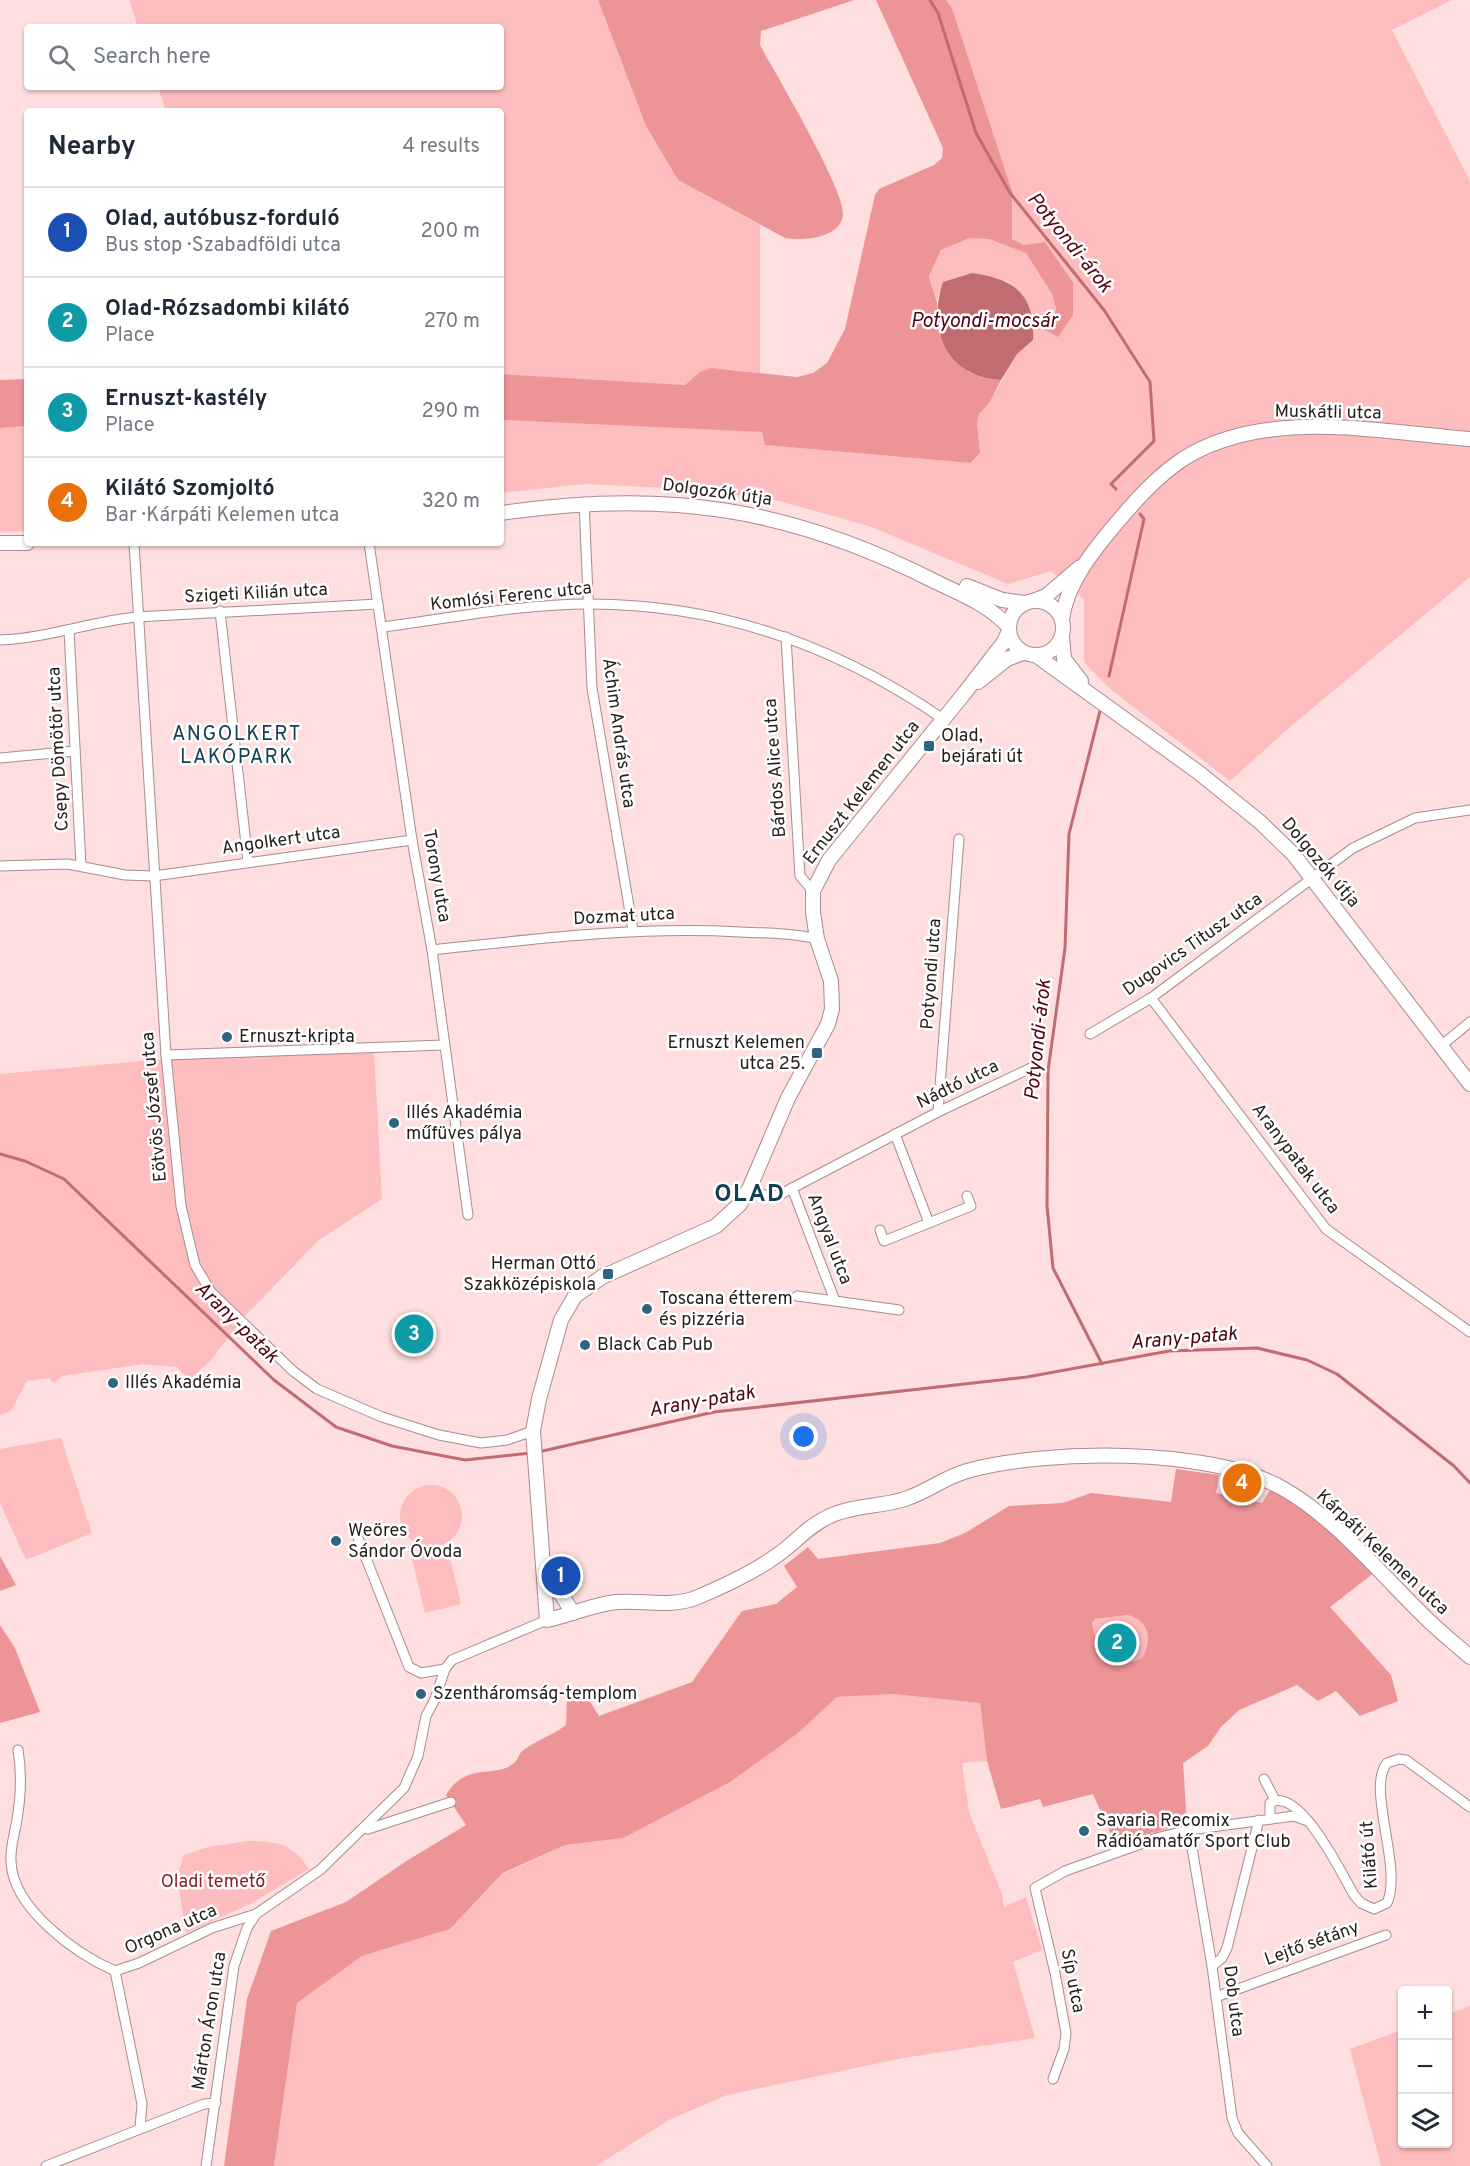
<!DOCTYPE html>
<meta charset="utf-8">
<style>
body{margin:0;font-family:Overpass,sans-serif;background:#f2f2f3;color:#1f2937}
.controls{position:absolute;right:18px;bottom:18px;display:grid;overflow:hidden;border-radius:6px;box-shadow:0 2px 4px #0004}
.controls button{width:54px;height:54px;display:grid;place-items:center;padding:0;border:0;border-bottom:2px solid #e0e1e3;background:#fff;color:#1f2937;font:30px sans-serif}
.you{position:absolute;left:804px;top:1437px;width:21px;height:21px;margin:-15px;border:4px solid #fff;border-radius:50%;background:#1a73e8;box-shadow:0 0 0 9px #1a73e833}
.badge{display:grid;place-items:center;width:39px;height:39px;border-radius:50%;background:#2f6580;color:#fff;font-size:20px;font-weight:700}
.pin{position:absolute;translate:-50% -50%;border:3px solid #fff;box-shadow:0 2px 6px #0006}
.list{margin:0;padding:0;list-style:none}
h2{display:flex;justify-content:space-between;align-items:center;height:78px;margin:0;padding:0 24px;font-size:26px}
h2 small{font-size:20px;font-weight:400;color:#747a83}
.list li{display:grid;grid-template-columns:39px 1fr auto;gap:18px;align-items:center;box-sizing:border-box;height:90px;padding:0 24px;border-top:2px solid #e0e1e3}
.list b{display:block;font-size:22px;white-space:nowrap}
.list p{margin:0;font-size:20px;white-space:nowrap;color:#747a83}
.list em{font-size:20px;font-style:normal;color:#747a83}
.icon{flex:none;width:33px;height:33px;fill:none;stroke:currentColor;stroke-width:2;stroke-linecap:round;stroke-linejoin:round}
.map{position:relative;flex:none;width:1470px;height:2166px;overflow:hidden}
.search{position:absolute;background:#fff;box-shadow:0 2px 4px #0004;left:24px;top:24px;width:480px;height:66px;display:flex;align-items:center;gap:15px;box-sizing:border-box;padding:0 21px;border-radius:6px;color:#747a83;font-size:22px}
.panel{position:absolute;background:#fff;box-shadow:0 2px 4px #0004;left:24px;top:108px;width:480px;height:438px;border-radius:6px}
.map>svg:first-child{display:block}
.green{fill:#fdbcbd}
.forest{fill:#ed9497;fill-rule:evenodd}
.water{fill:#c16c70}
.lines{fill:none;stroke-linecap:round;stroke-linejoin:round}
.stream{stroke:#c16c70;stroke-width:3}
.street-casing{stroke:#a98c8c;stroke-width:11}
.secondary-casing{stroke:#a98c8c;stroke-width:16}
.street{stroke:#fff;stroke-width:9}
.secondary{stroke:#fff;stroke-width:14}
.poi-dot{fill:#2f6580;stroke:#fff;stroke-width:2}
.labels{text-anchor:middle;dominant-baseline:central;stroke-width:5;stroke-linejoin:round;paint-order:stroke}
.street-label{font-size:18px;fill:#281d1d;stroke:#fff}
.poi-label{font-size:18px;fill:#281d1d;stroke:#fff;text-anchor:start}
.park-label{font-size:18px;fill:#861e2e;stroke:#fff}
.water-label{font-size:20px;font-style:italic;fill:#530113;stroke:#fff}
.neighbourhood-label{font-size:20px;letter-spacing:1.5px;fill:#144055;stroke:#fff}
.district-label{font-size:24px;font-weight:bold;letter-spacing:1.5px;fill:#144055;stroke:#fff}
</style>
<div class="map">
<svg width="1470" height="2166" viewBox="0 0 1470 2166">
<rect width="100%" height="100%" fill="#fedede"/>
<g class="green">
<path d="M129 0H598L646 126 678 180 760 225V373L727 369 700 372 685 385 501 374V111H166L158 87H501V27H138Z"/>
<path d="M946 0H1452L1392 30 1470 181V577L1291 726 1230 781 1109 688 1084 662V599L1051 571 1008 584 869 526 779 501 690 489 584 484 501 493V420L762 432 765 445 972 463 980 453 977 423 979 414 990 402 1017 354 1033 340 1008 281 972 273 943 282 937 301 929 275 941 250 970 238 989 239 1026 253 1052 294 1056 309 1051 323 1073 315V282L1045 242 1024 245 1012 239V191L952 8Z"/>
<path d="M27 426V531L0 532V428Z"/>
<path d="M374 1053 382 1199 319 1240 244 1317 211 1360 189 1380 177 1367 143 1364 62 1376 54 1383 49 1378 27 1381 11 1411 0 1415V1074L164 1059Z"/>
<path d="M61 1438 92 1533 26 1560 0 1503V1449Z"/>
<circle cx="431" cy="1516" r="31"/>
<path d="M447 1546 461 1604 425 1613 411 1554Z"/>
<path d="M1128 1615C1149 1621 1153 1639 1142 1658L1131 1662 1100 1658 1092 1623 1095 1619Z"/>
<path d="M893 1694 980 1703 987 1761 962 1763 969 1812 1002 1894 1004 1907 1026 1897 1042 1950 1013 1962 1035 2038 903 2058 727 2095 669 2120 596 2166H274L297 2003 362 1956 450 1929 503 1874 565 1845 623 1838 798 1733 837 1697Z"/>
<path d="M247 1841C276 1841 292 1843 309 1869L252 1903 186 1933 177 1876 184 1855 208 1847Z"/>
<path d="M1470 2006V2166H1381L1350 2049 1402 2030V2144H1448V2014Z"/>
</g>
<g class="forest">
<path d="M598 0H854L761 31 760 45C775 73 846 191 843 215 840 239 802 241 785 238L678 180 646 126Z"/>
<path d="M876 0H946L952 8 1012 191V239L1024 245 1045 242 1073 282V315L1058 337 1043 329 1051 323 1056 309 1052 294 1026 253 989 239 970 238 941 250 929 276C931 285 935 294 937 303 938 311 936 319 938 327 946 361 966 378 1001 380L990 402 979 414 977 423 980 453 971 463 765 445 762 432 501 420V374L685 385 700 372 711 368 797 377 813 373 827 363 845 329 875 195 879 189 934 165 942 158 943 148Z"/>
<path d="M27 379V426L0 428V380Z"/>
<path d="M1176 1469 1219 1475 1216 1493 1262 1503 1272 1487 1317 1518 1375 1572 1330 1607 1391 1675 1398 1701 1360 1716 1336 1691 1318 1701 1297 1685 1239 1710 1221 1727 1208 1746 1183 1763 1187 1823 1115 1844 1093 1794 1043 1807 1040 1799 1001 1809 987 1761 980 1703 893 1694 837 1697 798 1733 730 1782 623 1838 565 1845 503 1873 450 1929 362 1956 297 2003 274 2166H224L247 1999 271 1931 346 1902 408 1860 466 1825 446 1795C466 1761 496 1779 514 1763 518 1760 519 1754 522 1751 535 1741 553 1735 566 1725L567 1700 586 1695 599 1716 692 1682 742 1611 776 1604 797 1587 784 1566 808 1547 818 1559 940 1543 965 1533 1009 1506 1063 1503 1091 1493 1171 1502ZM1128 1615C1149 1621 1153 1639 1142 1658L1131 1662 1100 1658 1092 1623 1095 1619Z"/>
<path d="M0 1556 16 1585 0 1591Z"/>
<path d="M0 1625 15 1648 40 1712 0 1723Z"/>
</g>
<path class="water" d="M972 273C1015 279 1035 294 1033 340L1017 354 1001 380C946 377 927 330 943 282Z"/>
<g class="lines">
<g class="stream">
<path d="M930 0 938 13 976 133 1010 193 1104 310 1150 382 1154 441 1111 484 1116 489"/>
<path d="M1109 676 1144 519 1140 514"/>
<path d="M1100 711 1069 834 1065 948 1048 1071 1047 1206 1053 1268 1102 1364"/>
<path d="M0 1154 25 1161 64 1179 274 1380 336 1427 392 1446 465 1460 531 1453"/>
<path d="M538 1452 714 1412 1027 1377 1169 1351 1257 1348 1307 1360 1337 1374 1454 1466 1470 1483"/>
</g>
<g class="street-casing">
<g id="street">
<path d="M584 502 592 688 633 930"/>
<path d="M134 543 166 1055 181 1206 195 1265 211 1292 293 1371 317 1389 382 1417 439 1435 481 1443 507 1440 533 1431"/>
<path d="M369 543 412 840 432 950 468 1215"/>
<path d="M220 611 248 862"/>
<path d="M383 627C451 618 521 604 590 604 721 604 837 646 943 719"/>
<path d="M69 630 81 865"/>
<path d="M786 637 800 876 813 891"/>
<path d="M0 640C47 638 90 622 136 617L378 604"/>
<path d="M0 758 75 751"/>
<path d="M0 866 68 864 125 875 154 876 412 840"/>
<path d="M432 950C535 939 636 926 740 932 766 933 792 933 817 939"/>
<path d="M1151 998 1326 1229 1470 1332"/>
<path d="M1090 1034 1151 998 1353 848 1415 818 1470 810"/>
<path d="M1441 1046 1470 1022"/>
<path d="M166 1055 444 1045"/>
<path d="M938 1112 959 839"/>
<path d="M895 1134 929 1223"/>
<path d="M750 1187 767 1197 779 1195 938 1112 1035 1066"/>
<path d="M792 1188 835 1301 899 1310"/>
<path d="M880 1230 884 1241 971 1206 967 1196"/>
<path d="M797 1296 835 1301"/>
<path d="M358 1538 409 1667 421 1673 445 1669"/>
<path d="M18 1750C22 1774 21 1796 17 1819 15 1833 10 1847 11 1861 12 1908 76 1954 115 1971L139 1963 212 1928 256 1914"/>
<path d="M1264 1779 1275 1800"/>
<path d="M1270 1819V1803C1299 1785 1342 1874 1354 1895L1361 1903 1374 1909 1387 1903C1403 1868 1366 1788 1387 1763L1399 1759 1406 1760 1470 1807"/>
<path d="M368 1829 451 1802"/>
<path d="M1189 1830 1212 1966 1232 2118 1238 2133 1267 2166"/>
<path d="M1212 1966 1222 1958 1227 1948 1259 1820"/>
<path d="M115 1971 142 2104 140 2128"/>
<path d="M1216 1997 1386 1935"/>
<path d="M1053 2079 1064 2049 1066 2033 1055 1973 1035 1888 1065 1871 1160 1837 1189 1830 1294 1816 1308 1821"/>
<path d="M46 2166 204 2104 216 2103"/>
<path d="M206 2166 234 1966 247 1928 256 1914 320 1870 404 1788 418 1756 426 1716 435 1699 445 1669 452 1660 547 1620"/>
</g>
</g>
<g class="secondary-casing">
<g id="secondary">
<path d="M501 513C664 489 789 507 936 582 963 595 987 604 1008 626"/>
<path d="M0 543H27"/>
<path d="M967 586 1002 600 1025 603"/>
<circle cx="1036" cy="628" r="27"/>
<path d="M1033 601 1046 596 1080 567"/>
<path d="M1062 620C1066 585 1092 552 1114 526 1135 501 1156 477 1183 459 1265 407 1379 432 1470 439"/>
<path d="M1009 631 1004 642 963 695 829 860 813 891V912L817 939 831 981 832 1009 828 1024 788 1098 750 1187 740 1204 716 1226 602 1277 575 1296 561 1320 539 1399 533 1431 547 1620C571 1615 591 1605 616 1602 643 1600 672 1608 698 1597 724 1586 754 1572 776 1556 795 1543 809 1525 830 1516 853 1505 881 1507 905 1499 927 1492 945 1477 967 1471 1046 1449 1209 1447 1282 1488 1334 1517 1378 1571 1420 1612 1435 1628 1453 1642 1470 1657"/>
<path d="M1062 637 1064 659 1081 681"/>
<path d="M1037 656 1198 772 1260 822 1294 855 1470 1084"/>
<path d="M978 682 1007 659 1023 653"/>
<path d="M544 1567 573 1613"/>
</g>
</g>
<use href="#street" class="street"/>
<use href="#secondary" class="secondary"/>
</g>
<g class="poi-dot">
<rect x="923" y="740" width="12" height="12" rx="3"/>
<circle cx="227" cy="1037" r="6"/>
<rect x="811" y="1047" width="12" height="12" rx="3"/>
<circle cx="394" cy="1123" r="6"/>
<rect x="602" y="1268" width="12" height="12" rx="3"/>
<circle cx="647" cy="1309" r="6"/>
<circle cx="585" cy="1345" r="6"/>
<circle cx="113" cy="1383" r="6"/>
<circle cx="336" cy="1541" r="6"/>
<circle cx="421" cy="1694" r="6"/>
<circle cx="1084" cy="1831" r="6"/>
</g>
<g class="labels">
<g class="street-label">
<text transform="translate(1328 413) rotate(1)">Muskátli utca</text>
<text transform="translate(717 493) rotate(8)">Dolgozók útja</text>
<text transform="translate(256 594) rotate(-3)">Szigeti Kilián utca</text>
<text transform="translate(511 597) rotate(-6)">Komlósi Ferenc utca</text>
<text transform="translate(618 733) rotate(82)">Áchim András utca</text>
<text transform="translate(59 749) rotate(-93)">Csepy Dömötör utca</text>
<text transform="translate(776 768) rotate(-94)">Bárdos Alice utca</text>
<text transform="translate(862 793) rotate(-52)">Ernuszt Kelemen utca</text>
<text transform="translate(281 841) rotate(-8)">Angolkert utca</text>
<text transform="translate(1320 863) rotate(50)">Dolgozók útja</text>
<text transform="translate(436 876) rotate(80)">Torony utca</text>
<text transform="translate(624 917) rotate(-3)">Dozmat utca</text>
<text transform="translate(1193 945) rotate(-35)">Dugovics Titusz utca</text>
<text transform="translate(932 974) rotate(-86)">Potyondi utca</text>
<text transform="translate(958 1085) rotate(-26)">Nádtó utca</text>
<text transform="translate(155 1107) rotate(-95)">Eötvös József utca</text>
<text transform="translate(1295 1159) rotate(53)">Aranypatak utca</text>
<text transform="translate(829 1239) rotate(69)">Angyal utca</text>
<text transform="translate(1382 1553) rotate(43)">Kárpáti Kelemen utca</text>
<text transform="translate(1370 1855) rotate(-94)">Kilátó út</text>
<text transform="translate(171 1930) rotate(-24)">Orgona utca</text>
<text transform="translate(1312 1944) rotate(-20)">Lejtő sétány</text>
<text transform="translate(1072 1981) rotate(79)">Síp utca</text>
<text transform="translate(1233 2001) rotate(83)">Dob utca</text>
<text transform="translate(210 2021) rotate(-81)">Márton Áron utca</text>
</g>
<g class="poi-label">
<text x="941" y="736">Olad,<tspan x="941" dy="21">bejárati út</tspan></text>
<text x="239" y="1037">Ernuszt-kripta</text>
<text x="805" y="1043" text-anchor="end">Ernuszt Kelemen<tspan x="805" dy="21">utca 25.</tspan></text>
<text x="406" y="1113">Illés Akadémia<tspan x="406" dy="21">műfüves pálya</tspan></text>
<text x="596" y="1264" text-anchor="end">Herman Ottó<tspan x="596" dy="21">Szakközépiskola</tspan></text>
<text x="659" y="1299">Toscana étterem<tspan x="659" dy="21">és pizzéria</tspan></text>
<text x="597" y="1345">Black Cab Pub</text>
<text x="125" y="1383">Illés Akadémia</text>
<text x="348" y="1531">Weöres<tspan x="348" dy="21">Sándor Óvoda</tspan></text>
<text x="433" y="1694">Szentháromság-templom</text>
<text x="1096" y="1821">Savaria Recomix<tspan x="1096" dy="21">Rádióamatőr Sport Club</tspan></text>
</g>
<g class="park-label">
<text x="213" y="1882">Oladi temető</text>
</g>
<g class="water-label">
<text transform="translate(1069 243) rotate(51)">Potyondi-árok</text>
<text x="984" y="322">Potyondi-mocsár</text>
<text transform="translate(1039 1040) rotate(-84)">Potyondi-árok</text>
<text transform="translate(236 1323) rotate(44)">Arany-patak</text>
<text transform="translate(1184 1339) rotate(-5)">Arany-patak</text>
<text transform="translate(702 1402) rotate(-10)">Arany-patak</text>
</g>
<g class="neighbourhood-label">
<text x="237" y="735">ANGOLKERT<tspan x="237" dy="23">LAKÓPARK</tspan></text>
</g>
<g class="district-label">
<text x="750" y="1195">OLAD</text>
</g>
</g>
</svg>
<div class="controls">
<button>+</button>
<button>−</button>
<button><svg class="icon" aria-label="layers" viewBox="0 0 24 24"><path d="M12 4l9 5-9 5-9-5zM3 14l9 5 9-5"/></svg></button>
</div>
<div class="you"></div>
<div class="pin badge" style="left:561px;top:1576px;background:#1a4fb4">1</div>
<div class="pin badge" style="left:1117px;top:1643px;background:#0f9aa8">2</div>
<div class="pin badge" style="left:414px;top:1334px;background:#0f9aa8">3</div>
<div class="pin badge" style="left:1242px;top:1483px;background:#e8710a">4</div>
<div class="search"><svg class="icon" aria-label="search" viewBox="0 0 24 24"><circle cx="10" cy="10" r="6"/><path d="M15 15l6 6"/></svg>Search here</div>
<section class="panel">
<h2>Nearby<small>4 results</small></h2>
<ul class="list">
<li><span class="badge" style="background:#1a4fb4">1</span><div><b>Olad, autóbusz-forduló</b><p>Bus stop · Szabadföldi utca</p></div><em>200 m</em></li>
<li><span class="badge" style="background:#0f9aa8">2</span><div><b>Olad-Rózsadombi kilátó</b><p>Place</p></div><em>270 m</em></li>
<li><span class="badge" style="background:#0f9aa8">3</span><div><b>Ernuszt-kastély</b><p>Place</p></div><em>290 m</em></li>
<li><span class="badge" style="background:#e8710a">4</span><div><b>Kilátó Szomjoltó</b><p>Bar · Kárpáti Kelemen utca</p></div><em>320 m</em></li>
</ul>
</section>
</div>
